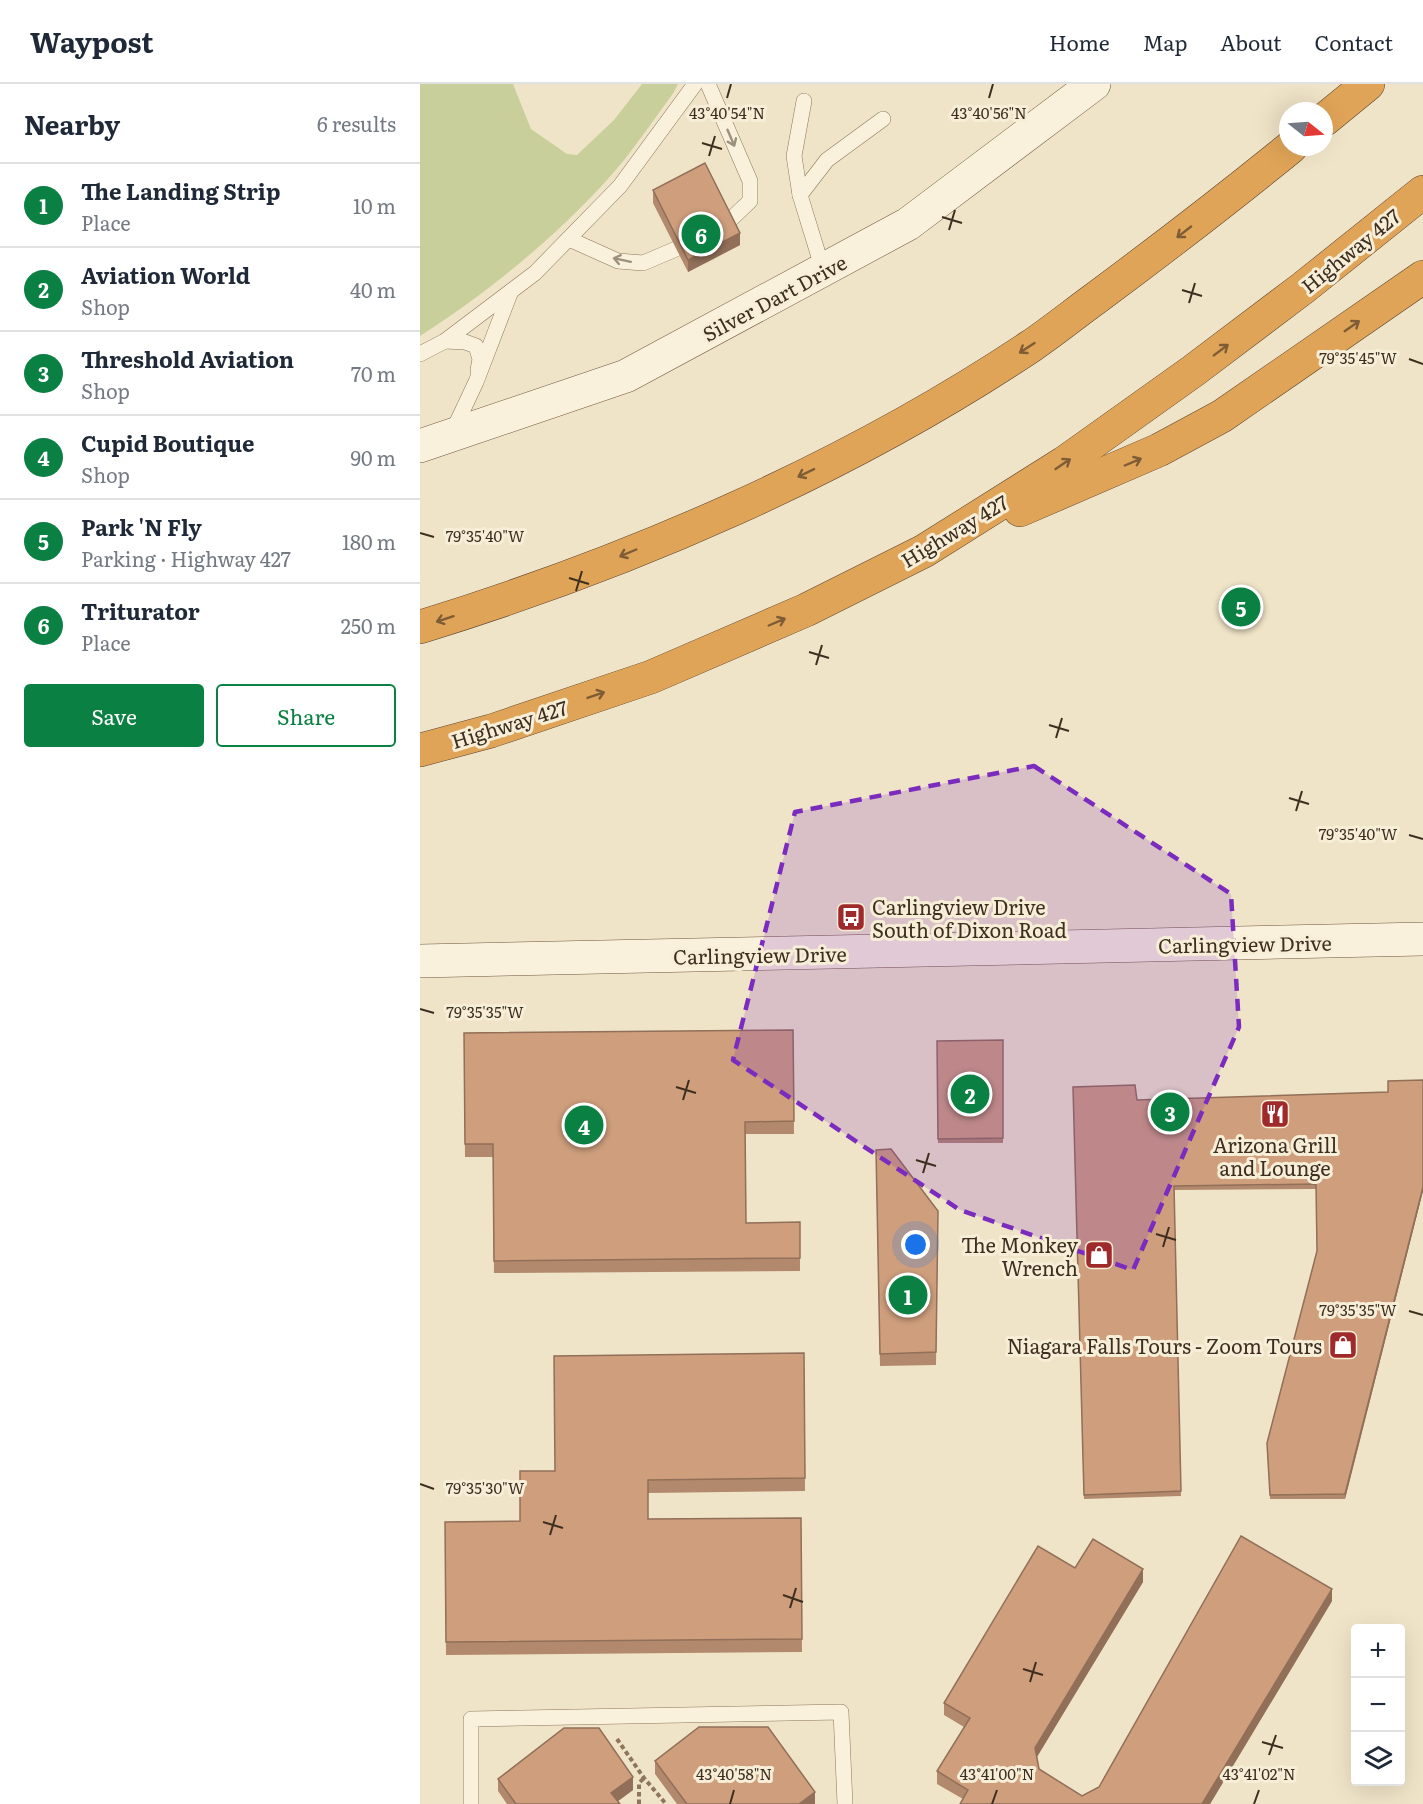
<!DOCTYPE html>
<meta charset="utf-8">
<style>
body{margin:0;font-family:Literata,serif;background:#f2f2f3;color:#1f2937}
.controls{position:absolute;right:18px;bottom:18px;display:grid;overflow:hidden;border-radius:6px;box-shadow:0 6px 24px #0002}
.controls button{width:54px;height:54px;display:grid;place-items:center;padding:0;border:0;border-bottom:2px solid #e0e1e3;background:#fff;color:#1f2937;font:30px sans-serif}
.compass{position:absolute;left:859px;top:18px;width:54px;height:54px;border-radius:50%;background:#fff;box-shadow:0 6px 24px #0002;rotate:107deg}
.you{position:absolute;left:496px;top:1161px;width:21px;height:21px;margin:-15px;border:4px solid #fff;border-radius:50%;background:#1a73e8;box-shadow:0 0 0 9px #1a73e833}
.badge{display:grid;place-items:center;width:39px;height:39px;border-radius:50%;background:#0b8043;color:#fff;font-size:20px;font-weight:700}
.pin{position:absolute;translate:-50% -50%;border:3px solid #fff;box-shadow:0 2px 6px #0006}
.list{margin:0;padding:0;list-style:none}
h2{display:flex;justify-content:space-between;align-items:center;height:78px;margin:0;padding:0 24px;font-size:26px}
h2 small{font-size:20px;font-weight:400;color:#747a83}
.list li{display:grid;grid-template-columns:39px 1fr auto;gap:18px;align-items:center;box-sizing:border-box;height:84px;padding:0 24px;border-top:2px solid #e0e1e3}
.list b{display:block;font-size:22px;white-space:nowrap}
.list p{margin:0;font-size:20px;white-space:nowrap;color:#747a83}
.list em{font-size:20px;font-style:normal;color:#747a83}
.actions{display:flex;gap:12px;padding:18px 24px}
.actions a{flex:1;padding:14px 0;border:2px solid #0b8043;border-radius:6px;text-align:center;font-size:21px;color:#0b8043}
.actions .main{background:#0b8043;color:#fff}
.icon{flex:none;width:33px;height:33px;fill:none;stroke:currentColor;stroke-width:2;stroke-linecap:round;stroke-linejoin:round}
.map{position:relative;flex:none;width:1003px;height:1720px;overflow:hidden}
header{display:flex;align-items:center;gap:36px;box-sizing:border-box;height:84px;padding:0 30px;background:#fff;border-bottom:2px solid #e0e1e3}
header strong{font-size:28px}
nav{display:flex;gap:33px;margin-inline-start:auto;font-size:21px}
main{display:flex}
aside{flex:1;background:#fff}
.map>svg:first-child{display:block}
.green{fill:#c9cf9b}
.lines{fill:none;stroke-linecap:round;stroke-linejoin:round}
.lane-casing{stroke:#8d765c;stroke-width:16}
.secondary-casing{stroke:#6f573f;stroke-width:34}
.highway-casing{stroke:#5b4430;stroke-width:34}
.path{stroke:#8d765c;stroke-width:4;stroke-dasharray:4.5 3;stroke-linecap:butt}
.lane{stroke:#faf1dc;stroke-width:15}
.secondary{stroke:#faf1dc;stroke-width:33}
.highway{stroke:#e0a458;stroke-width:33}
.wall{fill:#b2896c}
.shaded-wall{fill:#916f58}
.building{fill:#cf9f7d;stroke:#916f58;stroke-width:1.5}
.oneway{stroke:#9c907e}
.oneway2{stroke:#7e5d36}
.marked{fill:#7b2cbf;fill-opacity:0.2;stroke:#7b2cbf;stroke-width:4.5;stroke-dasharray:12 8;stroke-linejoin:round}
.ticks{fill:none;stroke:#3d2e20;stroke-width:2}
.labels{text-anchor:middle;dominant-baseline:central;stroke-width:6;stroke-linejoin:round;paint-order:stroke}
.street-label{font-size:20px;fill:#3d2e20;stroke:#f7eed8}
.poi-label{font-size:20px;fill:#3d2e20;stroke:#f7eed8;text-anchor:end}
.ticks-label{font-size:15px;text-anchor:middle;fill:#3d2e20;stroke:#f7eed8;stroke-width:6;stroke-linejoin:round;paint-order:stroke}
</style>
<header>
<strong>Waypost</strong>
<nav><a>Home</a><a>Map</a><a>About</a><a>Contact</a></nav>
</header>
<main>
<aside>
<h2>Nearby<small>6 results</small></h2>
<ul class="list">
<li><span class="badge">1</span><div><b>The Landing Strip</b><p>Place</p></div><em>10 m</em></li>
<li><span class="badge">2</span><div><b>Aviation World</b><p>Shop</p></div><em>40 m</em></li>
<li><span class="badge">3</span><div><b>Threshold Aviation</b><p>Shop</p></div><em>70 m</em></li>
<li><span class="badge">4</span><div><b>Cupid Boutique</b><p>Shop</p></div><em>90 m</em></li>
<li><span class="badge">5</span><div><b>Park 'N Fly</b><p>Parking · Highway 427</p></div><em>180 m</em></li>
<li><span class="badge">6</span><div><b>Triturator</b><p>Place</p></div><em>250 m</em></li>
</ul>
<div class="actions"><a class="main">Save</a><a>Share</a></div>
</aside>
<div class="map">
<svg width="1003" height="1720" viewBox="0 0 1003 1720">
<rect width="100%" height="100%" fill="#f0e4c8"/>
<path class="green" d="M0 0H93L111 45 147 70 157 71 194 36 222 0H258L254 8C238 30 222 53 205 75 151 141 72 206 0 252Z"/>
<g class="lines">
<g class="lane-casing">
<g id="lane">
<path d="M288 0 330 97V117L308 138"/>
<path d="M384 17 374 72 380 111 403 186"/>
<path d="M380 111 407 76 463 35"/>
<path d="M149 155 198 177 223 179 256 165"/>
<path d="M25 257 45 258 56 262 60 275 58 286"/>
<path d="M0 270 25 257 115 189 200 102 275 0"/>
<path d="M32 349 56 298 91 207"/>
<path d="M51 1720V1635L421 1628 425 1720"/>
</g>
</g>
<g class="secondary-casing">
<g id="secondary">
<path d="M0 362 206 292 488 140 674 0"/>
<path d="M0 877 1003 855"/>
</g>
</g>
<g class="highway-casing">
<g id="highway">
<path d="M904 36 948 0"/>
<path d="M600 426 739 366 802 332 1003 193"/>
<path d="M0 543C211 478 427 385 611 262 633 247 654 230 676 214 742 165 807 115 871 63"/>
<path d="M0 666 71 647 231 593 386 526 504 467 644 379 773 287 883 204 1003 108"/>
</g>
</g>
<g class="path">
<path d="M197 1655 224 1694 246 1720"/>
<path d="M219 1720V1699L224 1694"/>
</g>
<use href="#lane" class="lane"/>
<use href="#secondary" class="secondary"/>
<use href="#highway" class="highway"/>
</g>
<g class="wall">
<path d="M233 106 320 161 268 188 233 119Z"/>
<path d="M373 946 374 1050H325L326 1139 380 1138V1187L74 1189 73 1073H45L44 949Z"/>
<path d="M583 956V1059H518L517 957Z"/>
<path d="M1003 996V1107L925 1415H850L847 1359 897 1167 896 1105 754 1106 761 1412 664 1415 653 1003 717 1016 968 1008Z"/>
<path d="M456 1066 518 1127 516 1281 460 1282Z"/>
<path d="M384 1269 385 1407 228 1409V1435L381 1434 382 1568 26 1571 25 1438 100 1437 135 1387Z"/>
<path d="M655 1484 723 1498 617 1673 619 1685 662 1712 679 1703 912 1517 790 1720H540L543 1715 517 1700V1687L544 1643 524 1631V1619Z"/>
<path d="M235 1677 395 1720H257L235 1690Z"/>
<path d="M78 1695 213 1706 198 1717 200 1720H87L78 1707Z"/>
</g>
<g class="shaded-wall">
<path d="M320 149V161L268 188V176Z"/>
<path d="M1003 1103V1107L925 1415V1410Z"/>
<path d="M723 1485V1498L615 1676V1664Z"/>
<path d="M912 1505V1517L790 1720H782Z"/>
<path d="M213 1693V1706L194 1720 191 1709Z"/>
<path d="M395 1708V1720H379Z"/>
</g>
<g class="building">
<path d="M285 79 320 149 268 176 233 106Z"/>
<path d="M373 946 374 1037 325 1038 326 1139 380 1138V1174L74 1177 73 1060H45L44 949Z"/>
<path d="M583 956V1054L518 1055 517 957Z"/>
<path d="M1003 996V1103L925 1410 850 1411 847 1359 897 1167 896 1100 754 1102 761 1407 664 1411 653 1003 715 1001 717 1016 968 1008V997Z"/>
<path d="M471 1065 518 1127 516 1268 460 1270 456 1066Z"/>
<path d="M384 1269 385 1394 228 1396V1435L381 1434 382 1555 26 1558 25 1438 100 1437V1387H135L134 1272Z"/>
<path d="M821 1452 912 1505 782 1720H540L548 1706 517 1687 550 1634 524 1619 618 1462 655 1484 673 1455 723 1485 615 1664 619 1685 662 1712 679 1703Z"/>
<path d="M279 1643H348L395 1708 379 1720H267L235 1677Z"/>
<path d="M144 1644H179L213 1693 191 1709 200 1720H96L78 1695Z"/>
</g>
<defs><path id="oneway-shaft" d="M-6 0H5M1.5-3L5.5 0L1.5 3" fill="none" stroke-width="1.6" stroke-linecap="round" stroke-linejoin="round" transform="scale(1.5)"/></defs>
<g class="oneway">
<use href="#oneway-shaft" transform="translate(311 54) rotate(67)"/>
<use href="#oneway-shaft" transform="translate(202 176) rotate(-168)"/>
</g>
<g class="oneway2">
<use href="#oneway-shaft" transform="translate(764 148) rotate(142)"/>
<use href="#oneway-shaft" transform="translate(932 242) rotate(-35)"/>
<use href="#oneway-shaft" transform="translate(607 264) rotate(147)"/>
<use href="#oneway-shaft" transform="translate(801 266) rotate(-37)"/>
<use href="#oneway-shaft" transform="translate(713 378) rotate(-23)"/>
<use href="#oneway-shaft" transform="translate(643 380) rotate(-34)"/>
<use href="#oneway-shaft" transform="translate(386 389) rotate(154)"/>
<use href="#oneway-shaft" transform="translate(208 469) rotate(157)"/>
<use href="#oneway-shaft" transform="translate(25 535) rotate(162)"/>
<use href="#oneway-shaft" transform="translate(357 538) rotate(-23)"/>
<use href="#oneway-shaft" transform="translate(176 611) rotate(-19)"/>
</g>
<path class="marked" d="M614 682 811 810 819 943 713 1186 540 1126 313 976 375 728Z"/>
<path class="ticks" d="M307 14 311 0M569 14 573 0M282 59 302 65M289 72 295 52M522 133 542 139M529 146 535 126M762 206 782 212M769 219 775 199M989 275 1003 280M0 449 14 453M149 494 169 500M156 507 162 487M389 568 409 574M396 581 402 561M629 641 649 647M636 654 642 634M869 714 889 720M876 727 882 707M989 751 1003 755M0 925 14 929M256 1003 276 1009M263 1016 269 996M496 1076 516 1082M503 1089 509 1069M736 1150 756 1156M743 1163 749 1143M989 1227 1003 1231M0 1400 14 1405M123 1438 143 1444M130 1451 136 1431M363 1511 383 1518M370 1524 376 1504M603 1585 623 1591M610 1598 616 1578M842 1658 863 1664M849 1671 856 1651M310 1720 314 1706M572 1720 577 1706M834 1720 839 1706"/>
<defs>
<g id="bus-square" transform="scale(1.5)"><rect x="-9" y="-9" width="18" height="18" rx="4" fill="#9e2a2b" stroke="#f7eed8"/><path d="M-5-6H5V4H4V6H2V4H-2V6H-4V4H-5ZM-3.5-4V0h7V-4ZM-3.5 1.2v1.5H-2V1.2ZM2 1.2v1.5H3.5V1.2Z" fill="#fff"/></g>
<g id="restaurant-square" transform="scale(1.5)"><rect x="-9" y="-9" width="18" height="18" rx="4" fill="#9e2a2b" stroke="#f7eed8"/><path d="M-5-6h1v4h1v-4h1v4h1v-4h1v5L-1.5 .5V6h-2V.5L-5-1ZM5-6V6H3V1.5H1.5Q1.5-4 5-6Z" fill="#fff"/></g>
<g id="shop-square" transform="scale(1.5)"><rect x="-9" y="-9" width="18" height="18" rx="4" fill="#9e2a2b" stroke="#f7eed8"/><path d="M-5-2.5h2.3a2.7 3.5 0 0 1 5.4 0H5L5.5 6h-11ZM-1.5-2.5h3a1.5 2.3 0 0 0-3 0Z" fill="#fff"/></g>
</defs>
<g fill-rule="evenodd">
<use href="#bus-square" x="431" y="833"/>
<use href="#restaurant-square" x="855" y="1030"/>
<use href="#shop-square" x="679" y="1171"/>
<use href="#shop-square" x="923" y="1261"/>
</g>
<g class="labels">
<g class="street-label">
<text transform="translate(930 166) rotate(-39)">Highway 427</text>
<text transform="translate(354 213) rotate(-28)">Silver Dart Drive</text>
<text transform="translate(534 446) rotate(-31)">Highway 427</text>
<text transform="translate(89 639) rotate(-17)">Highway 427</text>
<text transform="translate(825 859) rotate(-1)">Carlingview Drive</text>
<text transform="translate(340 870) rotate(-1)">Carlingview Drive</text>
</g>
<g class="poi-label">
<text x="452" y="822" text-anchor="start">Carlingview Drive<tspan x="452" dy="23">South of Dixon Road</tspan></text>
<text x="855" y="1060" text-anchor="middle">Arizona Grill<tspan x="855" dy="23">and Lounge</tspan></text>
<text x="658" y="1160">The Monkey<tspan x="658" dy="23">Wrench</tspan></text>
<text x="902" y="1261">Niagara Falls Tours - Zoom Tours</text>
</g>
</g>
<g class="ticks-label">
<text x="307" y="35">43°40'54"N</text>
<text x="569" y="35">43°40'56"N</text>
<text x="938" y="280">79°35'45"W</text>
<text x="65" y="458">79°35'40"W</text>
<text x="938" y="756">79°35'40"W</text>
<text x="65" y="934">79°35'35"W</text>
<text x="938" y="1232">79°35'35"W</text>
<text x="65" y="1410">79°35'30"W</text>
<text x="314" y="1696">43°40'58"N</text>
<text x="577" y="1696">43°41'00"N</text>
<text x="839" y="1696">43°41'02"N</text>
</g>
</svg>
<div class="controls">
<button>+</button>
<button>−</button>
<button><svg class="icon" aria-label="layers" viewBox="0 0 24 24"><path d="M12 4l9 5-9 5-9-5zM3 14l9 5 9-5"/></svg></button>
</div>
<svg class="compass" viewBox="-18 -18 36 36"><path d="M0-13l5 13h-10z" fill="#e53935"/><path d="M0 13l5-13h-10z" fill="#747a83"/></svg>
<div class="you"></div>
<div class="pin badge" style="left:488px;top:1211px">1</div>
<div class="pin badge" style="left:550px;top:1010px">2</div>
<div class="pin badge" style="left:750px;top:1028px">3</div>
<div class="pin badge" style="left:164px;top:1041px">4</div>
<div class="pin badge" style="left:821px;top:523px">5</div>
<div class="pin badge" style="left:281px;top:150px">6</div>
</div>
</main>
